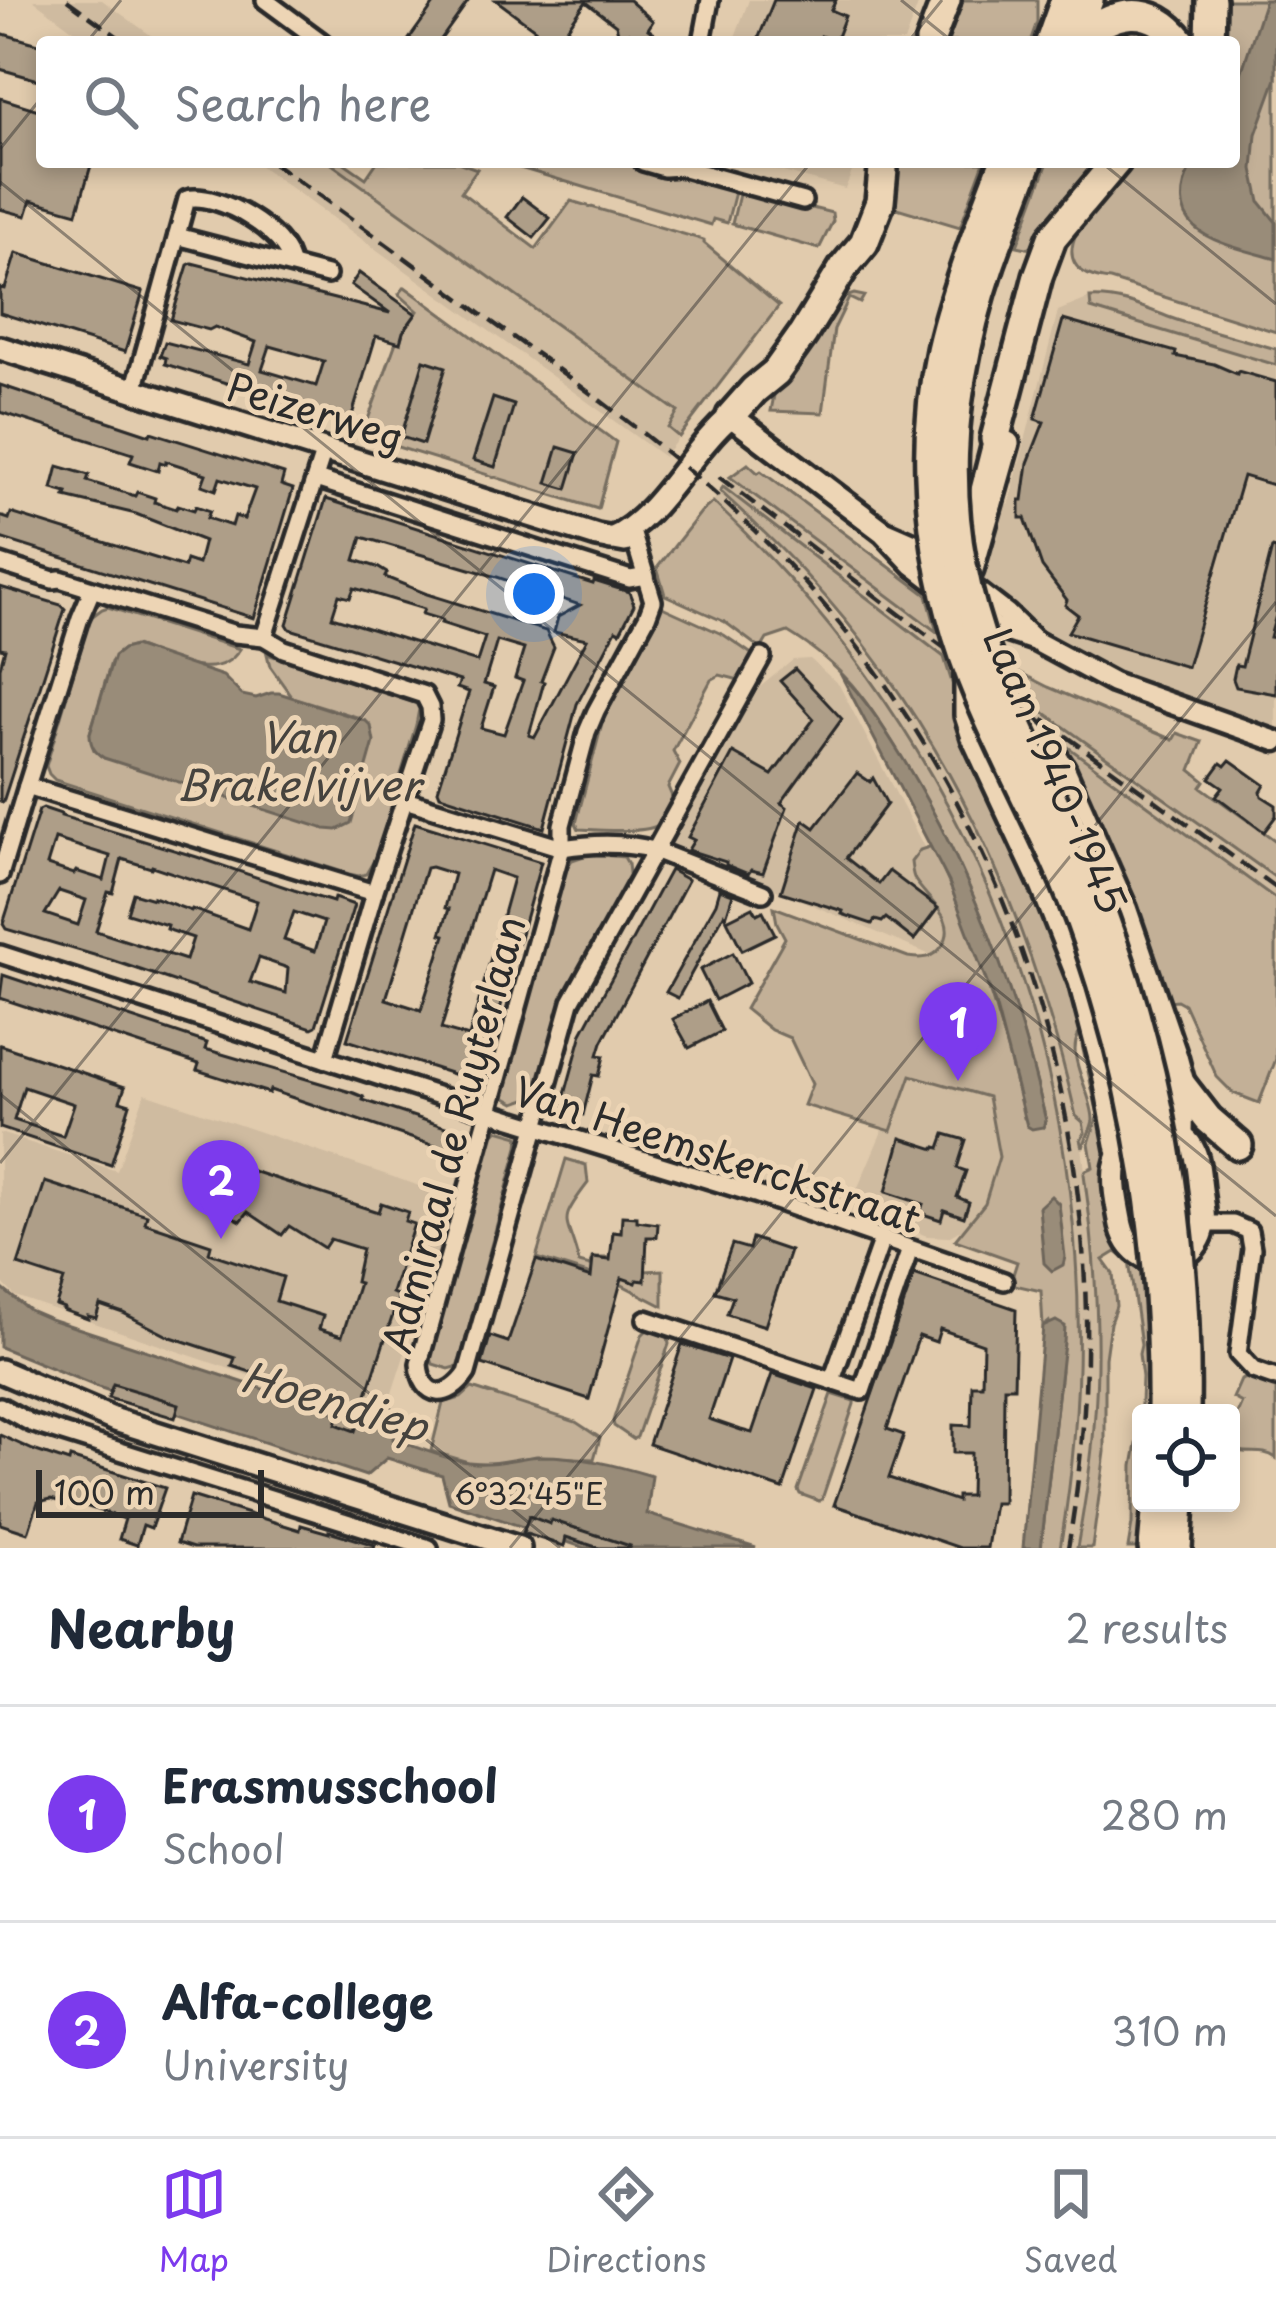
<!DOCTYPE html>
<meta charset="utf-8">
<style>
body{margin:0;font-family:"Playpen Sans",sans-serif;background:#f2f2f3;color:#1f2937}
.controls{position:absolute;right:36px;bottom:36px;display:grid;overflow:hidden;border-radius:12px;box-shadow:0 6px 18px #0003}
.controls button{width:108px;height:108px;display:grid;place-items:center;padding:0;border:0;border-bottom:3px solid #e0e1e3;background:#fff;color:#1f2937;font:60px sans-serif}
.scale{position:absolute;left:36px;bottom:30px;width:228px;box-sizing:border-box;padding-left:12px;border:6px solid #2b2b2b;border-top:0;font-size:33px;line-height:42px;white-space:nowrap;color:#2b2b2b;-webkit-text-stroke:9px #edd5b5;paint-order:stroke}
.you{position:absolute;left:534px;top:594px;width:42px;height:42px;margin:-30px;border:9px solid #fff;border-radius:50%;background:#1a73e8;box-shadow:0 0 0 18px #1a73e833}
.badge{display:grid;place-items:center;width:78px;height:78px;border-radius:50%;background:#7c3aed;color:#fff;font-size:39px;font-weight:700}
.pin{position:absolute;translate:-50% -99px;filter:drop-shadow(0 3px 6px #0008)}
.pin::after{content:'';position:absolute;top:63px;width:42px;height:36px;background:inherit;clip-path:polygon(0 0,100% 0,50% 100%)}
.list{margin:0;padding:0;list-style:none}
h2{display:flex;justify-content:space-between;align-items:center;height:156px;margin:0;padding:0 48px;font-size:51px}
h2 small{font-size:39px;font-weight:400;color:#747a83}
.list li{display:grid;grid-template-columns:78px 1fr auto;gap:36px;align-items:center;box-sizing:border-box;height:216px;padding:0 48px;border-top:3px solid #e0e1e3}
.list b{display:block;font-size:45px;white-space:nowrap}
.list p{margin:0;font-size:39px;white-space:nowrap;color:#747a83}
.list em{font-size:39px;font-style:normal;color:#747a83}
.icon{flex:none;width:66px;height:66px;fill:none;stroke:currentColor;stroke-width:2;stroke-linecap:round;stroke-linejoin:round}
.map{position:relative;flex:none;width:1276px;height:1548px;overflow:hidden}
.search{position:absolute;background:#fff;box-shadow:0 6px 18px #0003;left:36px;right:36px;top:36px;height:132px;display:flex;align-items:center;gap:30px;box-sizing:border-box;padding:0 42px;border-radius:12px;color:#747a83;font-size:45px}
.sheet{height:588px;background:#fff}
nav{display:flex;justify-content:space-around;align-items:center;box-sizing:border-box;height:168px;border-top:3px solid #e0e1e3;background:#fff;font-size:33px;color:#747a83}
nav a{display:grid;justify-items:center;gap:6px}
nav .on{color:#7c3aed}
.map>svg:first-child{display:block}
.built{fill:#cfbba0}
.green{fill:#c3b097;stroke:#776e61;stroke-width:3}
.water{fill:#998c79;stroke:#6d655a;stroke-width:3}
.building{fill:#ae9e88;stroke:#2b2b2b;stroke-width:3;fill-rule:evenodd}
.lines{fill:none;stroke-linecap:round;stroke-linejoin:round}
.minor-casing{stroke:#2b2b2b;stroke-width:24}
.tertiary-casing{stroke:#2b2b2b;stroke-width:27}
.secondary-casing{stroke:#2b2b2b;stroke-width:30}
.trunk-casing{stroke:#2b2b2b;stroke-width:36}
.minor{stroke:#edd5b5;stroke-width:15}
.tertiary{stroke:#edd5b5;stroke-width:18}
.secondary{stroke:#edd5b5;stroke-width:21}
.trunk{stroke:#edd5b5;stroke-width:27}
.rail{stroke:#2b2b2b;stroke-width:4.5;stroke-dasharray:18 9;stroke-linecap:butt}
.trunk-bridge-casing{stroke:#2b2b2b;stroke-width:36;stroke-linecap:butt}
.trunk-bridge{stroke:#edd5b5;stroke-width:27}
.ticks{fill:none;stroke:#2b2b2b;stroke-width:3;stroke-opacity:0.45}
.labels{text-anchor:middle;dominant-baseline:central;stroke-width:10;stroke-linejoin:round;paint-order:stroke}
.street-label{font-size:39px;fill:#2b2b2b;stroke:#edd5b5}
.water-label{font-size:42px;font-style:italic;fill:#46433e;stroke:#edd5b5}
.ticks-label{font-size:30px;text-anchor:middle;fill:#2b2b2b;stroke:#edd5b5;stroke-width:10;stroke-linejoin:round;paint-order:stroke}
</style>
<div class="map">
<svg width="1276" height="1548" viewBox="0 0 1276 1548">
<rect width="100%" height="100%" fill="#e1cbad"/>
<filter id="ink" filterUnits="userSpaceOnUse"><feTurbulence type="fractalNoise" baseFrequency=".00833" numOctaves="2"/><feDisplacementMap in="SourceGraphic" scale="24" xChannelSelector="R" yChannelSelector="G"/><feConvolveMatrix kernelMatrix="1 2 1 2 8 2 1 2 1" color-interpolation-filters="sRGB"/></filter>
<g filter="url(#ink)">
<g class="built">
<path d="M33 0H102L160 42H90Z"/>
<path d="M749 0H920L904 42H733Z"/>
<path d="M255 162H329L678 413 668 428 679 437 664 457Z"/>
<path d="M747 162H856L845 189Z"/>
<path d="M1090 298 1276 353V732L1120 677 1075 654 1033 628 983 582 981 571 998 505 1009 504 1058 311Z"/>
<path d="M730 477 1028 701 1276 878V898L930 646 723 487Z"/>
<path d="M720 491 804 573 896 688 962 796 1004 883 1032 955 1062 1056 1075 1116 1083 1121 1085 1133 1081 1139 1092 1226 1097 1351 1094 1427 1077 1548H1060L1069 1494 1079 1377V1288L1070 1186 1054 1094 1017 964 982 872 786 575 713 502Z"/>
<path d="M810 659 839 685 944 885 962 942 947 962 666 843 760 687 793 660Z"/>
<path d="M941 993 1031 1159 975 1222 948 1237 927 1236 850 1206Z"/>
<path d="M145 1093 455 1198 383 1421 15 1296 0 1280V1133L117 1171Z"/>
</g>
<g class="green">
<path d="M955 0H1037V22L1030 42H939Z"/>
<path d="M1217 0H1276V332L1110 280C1026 270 1103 192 1130 162H1234V42H1215Z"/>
<path d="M329 162H343L366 178 377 162H458L477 169 461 192 536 249 571 201 704 240V243L779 306 679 437 668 428 678 412Z"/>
<path d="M500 162H623L672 176 685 173 736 188 727 223 713 219 711 225Z"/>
<path d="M899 162H984L960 227 897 208 883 211Z"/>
<path d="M1048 162H1102L1041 251 1017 246Z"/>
<path d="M740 190 832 213 833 221 819 249 732 224Z"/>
<path d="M405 287 616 442 598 509 362 436 396 342 400 343 403 332 418 311 399 294Z"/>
<path d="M854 294 864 296 860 303 849 298 834 329 823 413 771 411 775 390 839 299Z"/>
<path d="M1090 298C1120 296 1146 309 1174 319 1207 330 1242 339 1276 349V365L1091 309Z"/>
<path d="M748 464 758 473 761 471 927 595 937 632 730 477Z"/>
<path d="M723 487 944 657 959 705 1087 1025C1057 1048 1093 1090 1093 1120 1092 1129 1085 1139 1083 1148L1081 1139 1085 1133 1083 1122 1076 1116C1030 914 947 727 805 574 779 545 749 518 720 491Z"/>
<path d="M713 502C1007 774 1128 1156 1060 1548H1041L1061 1370 1049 1322 1043 1327 1041 1291 1010 1284 1017 1262 955 1240 985 1203 999 1157 988 1097 911 1075 891 1131 804 1105 812 1084 790 1038 771 1030 745 1009 785 938 777 923 774 907 908 957C922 959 933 959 942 946 960 920 927 900 915 880 912 874 912 869 911 862L920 850 932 846C974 933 1003 1024 1024 1118L1043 1127 1046 1121C1017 996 970 871 904 761 890 738 875 713 858 692 840 669 813 647 788 632L767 639 761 649 725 622 665 595 657 568 701 512Z"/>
<path d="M660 606 724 635 756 657 743 681 720 675 711 680 673 751 680 764 668 787 673 799C670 808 665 820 658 825 645 834 596 830 579 829L576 823 603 720 655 624 654 614Z"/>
<path d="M108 607 240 649C217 686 166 657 135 646L123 649 111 662 90 733 94 750 104 758 360 718 292 697 270 666 267 654 416 703 419 709 416 725 376 857 366 874 359 876 349 874 55 780 49 774 46 766 90 618 102 609Z"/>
<path d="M1015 670 1048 687 1173 740 1177 733 1202 742 1191 770 1205 781 1201 787 1276 841V878L1028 701Z"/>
<path d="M1046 731 1276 899V1059L1259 1103 1233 1093 1217 1077 1184 1004 1177 1000 1160 1002Z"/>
<path d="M590 854 624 857 628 864 629 873 635 874 559 1010 535 1099 529 1098 515 1103 504 1097 505 1090 566 869 572 860Z"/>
<path d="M1086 1034 1113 1139 1108 1170 1144 1263 1150 1330V1413H1141V1503H1146L1142 1548H1128L1132 1524 1133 1466 1140 1428 1142 1377 1139 1354 1141 1345 1129 1261 1116 1252 1103 1260 1113 1274 1116 1306 1110 1323 1105 1358V1452L1092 1548H1077C1084 1508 1091 1468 1094 1427 1101 1343 1096 1258 1084 1174L1086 1170 1093 1167 1089 1143 1098 1115 1082 1045Z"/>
<path d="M498 1130 519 1136 518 1147 460 1360 456 1367 449 1369 433 1364 429 1353 492 1136Z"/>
<path d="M566 1159 586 1165 588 1183C555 1226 568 1216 579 1263L590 1266 592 1258H610L644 1271 663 1270V1306L620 1284 536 1258Z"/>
<path d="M647 1330 668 1337 669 1344 637 1437 633 1439 614 1426 613 1421 642 1335Z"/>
<path d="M1247 1378 1276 1388V1458C1262 1447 1246 1457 1231 1448V1428L1242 1403 1233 1398 1241 1380Z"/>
<path d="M472 1388 576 1422 600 1438 594 1459 536 1456 496 1464 468 1462 431 1451 443 1403 461 1398Z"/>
<path d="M832 1394 854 1401V1404L822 1499 819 1501 800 1494 798 1490Z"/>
</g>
<g class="water">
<path d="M1265 0H1276V79L1256 134 1253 169 1260 202 1276 222V259C1222 243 1156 235 1193 162H1234V95Z"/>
<path d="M134 646 223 676 242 695 256 698 271 693H279L366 721 371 726 374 742 351 823 337 830 325 829 104 758C94 752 90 745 90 733L114 656 123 649Z"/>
<path d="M840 673C866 699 886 731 905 762 971 872 1018 997 1046 1121L1043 1127 1032 1129 1027 1126 995 1004 949 882Z"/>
<path d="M1051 1196 1059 1204 1065 1257 1063 1265 1052 1271 1044 1263 1039 1207Z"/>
<path d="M0 1287 29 1310 50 1319 394 1432 393 1439C419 1448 448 1460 475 1463 498 1465 518 1457 541 1456 580 1456 615 1465 652 1476L647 1514 756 1548H585L449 1502 442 1475 387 1458 366 1476 98 1387 0 1347Z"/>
<path d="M1056 1321 1065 1326 1064 1343 1041 1548H1023L1043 1327Z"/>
</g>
<g class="building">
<path d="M437 0H469L439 42H407Z"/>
<path d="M496 0H629L653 21 648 29 666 42H639L628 33 620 39 616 25 586 2 557 42H525L535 29Z"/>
<path d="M774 0H836L831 10 845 16 835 42 821 36 819 42H757Z"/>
<path d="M0 33 42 45V81L0 69Z"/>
<path d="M0 98 42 111V162H92L77 213 31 200 26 216 0 209Z"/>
<path d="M522 197 550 218 534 238 507 217Z"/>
<path d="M16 253 143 292 125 352 0 313V288L5 289Z"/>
<path d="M192 263 390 313 351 285 359 273 416 314 403 332 400 343 376 336 350 422 330 416 329 418 312 413 313 410 165 364 166 358 160 356 165 342 249 364 256 342 215 327 209 330 171 320 188 265ZM270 346 324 361 316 386 262 370Z"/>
<path d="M1063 320 1176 352 1175 356 1214 364 1237 374 1238 371 1276 382V486L1243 476 1187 667 1068 632 1078 615 1065 605 1067 600 1042 567 1025 518H1020V500H1023L1028 463 1044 422 1035 419Z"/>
<path d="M424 360 446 367 423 444 401 437Z"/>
<path d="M0 385 150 435 151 432 284 474 281 485 293 489 254 618 0 538V516L9 519 11 513 184 567 186 560 198 564 204 541 136 514 65 497 67 493 52 489 58 466 89 475 87 481 135 496 137 492 155 498 154 502 176 509 178 505 194 510 196 506 210 511 207 518 232 526 235 516 244 519 255 489 220 478 216 490 202 485 206 474 166 461V464L160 462 158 471 130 462 133 454 0 412Z"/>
<path d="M493 398 514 405 495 467 473 460Z"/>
<path d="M558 447 578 453 567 489 547 483Z"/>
<path d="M326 499 593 584 594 581 629 592 634 605 620 632 616 630 577 704 544 828 440 795 438 790 469 692 457 688 460 681 290 629 287 624ZM362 537 497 577 580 605 558 617 554 632 587 639 535 737 529 735 544 682 541 681 554 647 546 631 427 594 385 577 387 573 377 567 355 560ZM354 588 424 609 422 614 442 620 441 623 485 637 477 662 332 617 339 595 350 598ZM497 641 524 649 515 678 523 681 504 734 481 728 494 687 484 684Z"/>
<path d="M1272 548 1276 549V615L1270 637 1276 638V694L1236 687 1233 679 1236 665 1242 666Z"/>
<path d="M0 587 61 605 65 609 3 802 0 801V667L5 649 0 648Z"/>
<path d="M795 669 842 719 781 803 787 807 763 873 751 870 748 874 726 865V862L688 850 694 840 688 837 733 753 772 775 814 719 780 681Z"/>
<path d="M1230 760 1265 785 1261 792 1262 796 1276 805V816L1264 832 1216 796 1223 787 1210 778 1221 763 1225 766Z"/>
<path d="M857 773 870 782 873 778 887 804 846 858 879 884 889 871 938 908 914 940 886 918 882 922 875 920 872 924 842 914 843 911 781 892 804 820 815 828Z"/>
<path d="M43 808 61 814V816L197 857 294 890 333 902 334 898 354 905 316 1026 312 1028 111 960 6 929 3 924 39 810ZM55 839 110 856 104 880 76 871 74 874 47 865ZM122 859 151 868 152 866 257 901 248 929 192 909 191 911 153 897V899L133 893 127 913 167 925 166 929 193 938 186 960 96 931 108 892 113 893ZM59 891 86 900 78 925 45 914ZM294 912 324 922 315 951 284 940ZM259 958 288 968 286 993 250 982Z"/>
<path d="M415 823 541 862 491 1042 495 1044 484 1084 347 1040ZM431 867 454 874 445 908 449 909 441 934 445 935 421 1010 386 999 426 868ZM490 870 513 878 469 1037 441 1029Z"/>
<path d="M670 870 688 880 602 1042 598 1055 604 1056 599 1076 593 1075 583 1115 561 1109 582 1033Z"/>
<path d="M720 889 733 894 726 917 724 914 678 998 666 992 716 903Z"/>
<path d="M753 907 757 914 763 911 775 934 742 950 727 920Z"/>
<path d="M733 953 748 983 715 1000 700 970Z"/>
<path d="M3 975 207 1043 205 1049 354 1093 364 1097 363 1100 470 1135 464 1156 270 1090 269 1093 197 1070 199 1064 0 998Z"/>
<path d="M707 1001 722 1031 689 1048 673 1019Z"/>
<path d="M0 1045 125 1087 120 1101 130 1104 111 1165 0 1128ZM24 1087 74 1104 63 1136 14 1120Z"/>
<path d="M945 1134 966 1140 957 1168 966 1171 957 1197 969 1202 964 1217 944 1210 941 1220 920 1213 923 1204 886 1192 901 1138 935 1149 936 1147 940 1148Z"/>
<path d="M240 1167 378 1212 381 1203 408 1212 405 1221 414 1224 392 1293 399 1296 355 1431 336 1424 343 1402 232 1366 235 1358 168 1336 123 1313 100 1305 96 1318 88 1316V1319L63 1310 64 1308 56 1305 64 1280 18 1265 45 1182 147 1215 145 1223 211 1245 209 1253 283 1277 276 1301 323 1316 319 1329 342 1336 359 1283 355 1282 362 1249 330 1239 324 1248 289 1226 282 1235 248 1212 241 1221 222 1211 206 1198 219 1178 230 1181Z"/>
<path d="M622 1216 637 1217V1221L658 1224 657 1237H647L645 1281 637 1280 636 1283 622 1278 589 1399 482 1364 490 1336 508 1342 536 1260 591 1278 593 1258 610 1260 613 1232 621 1233Z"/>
<path d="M752 1238 790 1251 765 1326 727 1314 733 1297 715 1292 732 1244 749 1249Z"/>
<path d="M914 1274 1016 1309 1014 1387H1004L1003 1503H994L987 1548H960L834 1505ZM940 1329 983 1344 982 1385H972L971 1426 953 1425V1453H971L970 1496H957V1501L889 1478 904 1435 887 1429 919 1336 936 1342Z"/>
<path d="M682 1344 729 1359 709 1419 741 1430 752 1433 772 1374 817 1389 783 1489 649 1444Z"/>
<path d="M113 1384 179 1404 175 1418 108 1398Z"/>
<path d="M0 1435 33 1450 69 1462 70 1458 165 1488 151 1528 143 1525 137 1545 119 1539 125 1519 70 1501 69 1504 51 1499 38 1502 28 1533 0 1524Z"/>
<path d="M191 1496 300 1530 301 1525 329 1533V1531L375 1545 374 1548H193L177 1543Z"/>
<path d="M529 1516 550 1524 551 1520 630 1546 629 1548H599L566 1537 564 1546 523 1533Z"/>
</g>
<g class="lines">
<g class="minor-casing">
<g id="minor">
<path d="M265 0 322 42"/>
<path d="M702 42 710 0"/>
<path d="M643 162 664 168 680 167 803 201"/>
<path d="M177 236 327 275"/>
<path d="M134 390 187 199C217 191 289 233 291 265"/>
<path d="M316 479 630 579 646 576"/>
<path d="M631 528 653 601 647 617 596 711 587 732 562 825V848L419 1364C422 1400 449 1400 467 1373L571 1002 762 657"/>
<path d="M0 563 53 580 60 579 235 634 264 637 284 649 424 695 430 707 431 720 374 893 27 786 80 618 92 590"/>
<path d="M264 637 324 450"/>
<path d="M405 800 562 848C593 843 624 842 654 850L763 893"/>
<path d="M0 875 27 786"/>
<path d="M0 954 489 1112 755 1194 1004 1281"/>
<path d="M325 1059 374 893"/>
<path d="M1204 1224H1233L1249 1231 1252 1248 1238 1354 1253 1370 1276 1378"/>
<path d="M646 1319 862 1391 910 1249"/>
<path d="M832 1380 882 1239"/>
<path d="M0 1406 31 1423 429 1548"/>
</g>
</g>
<g class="tertiary-casing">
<g id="tertiary">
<path d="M968 584 1007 614 1035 641"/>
<path d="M974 610 996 628 1035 641 1113 683 1276 741"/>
</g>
</g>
<g class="secondary-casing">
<g id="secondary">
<path d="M0 348 597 536 625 541"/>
<path d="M611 539C659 519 689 451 731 416L884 532 914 564 949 591 966 582 972 570 1008 443 995 439 968 545 952 572 923 549 884 532"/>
<path d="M1148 1131C1163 1130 1180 1131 1190 1144 1199 1156 1199 1175 1201 1189 1202 1200 1206 1214 1204 1226 1200 1251 1174 1269 1149 1259 1133 1253 1125 1242 1121 1225 1114 1187 1103 1148 1148 1131Z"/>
<path d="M0 1371 115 1420 519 1548"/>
</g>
</g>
<g class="trunk-casing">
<g id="trunk">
<path d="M930 42 946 0"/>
<path d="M1050 42 1065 0"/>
<path d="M1073 42 1089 0"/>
<path d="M1074 42C1113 11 1149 0 1182 42"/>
<path d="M1210 42 1211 0"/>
<path d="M982 220 1004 162"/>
<path d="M1003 228 1028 162"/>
<path d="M731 416 754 390 776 372 803 334 844 267 864 243 880 202 883 170"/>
<path d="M995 439 1038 276 1052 238 1116 162"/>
<path d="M969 671V715L976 737 1045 885 1083 981 1107 1073 1121 1149"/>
<path d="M1015 719 1048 750 1061 770 1123 911 1173 1057 1180 1083 1179 1135"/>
<path d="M1180 1083 1208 1119 1238 1145"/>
<path d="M1153 1548 1157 1503"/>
<path d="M1177 1548 1180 1503"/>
</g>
</g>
<use href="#minor" class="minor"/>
<use href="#tertiary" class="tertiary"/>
<use href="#secondary" class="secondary"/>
<use href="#trunk" class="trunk"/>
<g class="rail">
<path d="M67 0 125 42"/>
<path d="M272 162C346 214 419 268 492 322 583 387 674 452 755 531 1027 797 1132 1177 1068 1548"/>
<path d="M719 477 935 641 1276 888"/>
</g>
<g class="trunk-bridge-casing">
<g id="trunk-bridge">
<path d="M982 220C966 263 951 306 941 350 916 466 934 589 980 698 1014 779 1059 855 1087 939 1141 1097 1164 1246 1162 1413"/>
<path d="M1003 228C944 381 932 527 997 680 1034 767 1081 849 1111 938 1164 1090 1188 1252 1185 1413"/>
</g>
</g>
<use href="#trunk-bridge" class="trunk-bridge"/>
</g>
</g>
<path class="ticks" d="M901 0 953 42M87 42 121 0M908 42 942 0M0 149 42 97M1101 162 1276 304M0 182 1276 1216M0 1094 560 1548M0 1163 811 162M510 1548 1276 602"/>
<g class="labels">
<g class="street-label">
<text transform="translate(316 410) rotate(17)">Peizerweg</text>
<text transform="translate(1057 770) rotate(67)">Laan 1940-1945</text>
<text transform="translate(452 1134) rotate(-75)">Admiraal de Ruyterlaan</text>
<text transform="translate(718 1153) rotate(18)">Van Heemskerckstraat</text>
</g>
<g class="water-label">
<text x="298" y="735">Van<tspan x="298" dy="48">Brakelvijver</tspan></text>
<text transform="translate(335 1400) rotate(16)">Hoendiep</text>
</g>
</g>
<g class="ticks-label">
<text x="529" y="1505">6°32'45"E</text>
</g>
</svg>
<div class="controls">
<button><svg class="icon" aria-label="locate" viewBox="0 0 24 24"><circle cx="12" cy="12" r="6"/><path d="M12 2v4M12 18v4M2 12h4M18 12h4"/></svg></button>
</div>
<div class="scale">100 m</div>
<div class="you"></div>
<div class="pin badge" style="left:958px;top:1081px">1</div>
<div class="pin badge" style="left:221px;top:1239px">2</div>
<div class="search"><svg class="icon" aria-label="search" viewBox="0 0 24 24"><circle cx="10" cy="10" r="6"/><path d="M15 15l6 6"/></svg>Search here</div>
</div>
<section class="sheet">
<h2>Nearby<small>2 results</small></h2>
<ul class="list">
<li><span class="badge">1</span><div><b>Erasmusschool</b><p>School</p></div><em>280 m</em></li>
<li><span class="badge">2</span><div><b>Alfa-college</b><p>University</p></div><em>310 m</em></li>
</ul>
</section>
<nav>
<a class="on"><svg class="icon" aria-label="map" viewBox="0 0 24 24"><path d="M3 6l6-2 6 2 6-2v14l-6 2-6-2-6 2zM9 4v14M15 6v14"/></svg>Map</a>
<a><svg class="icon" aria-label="directions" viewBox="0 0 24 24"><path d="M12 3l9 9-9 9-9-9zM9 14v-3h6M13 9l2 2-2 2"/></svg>Directions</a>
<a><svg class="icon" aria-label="saved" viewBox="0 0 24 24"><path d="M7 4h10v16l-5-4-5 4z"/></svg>Saved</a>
</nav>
